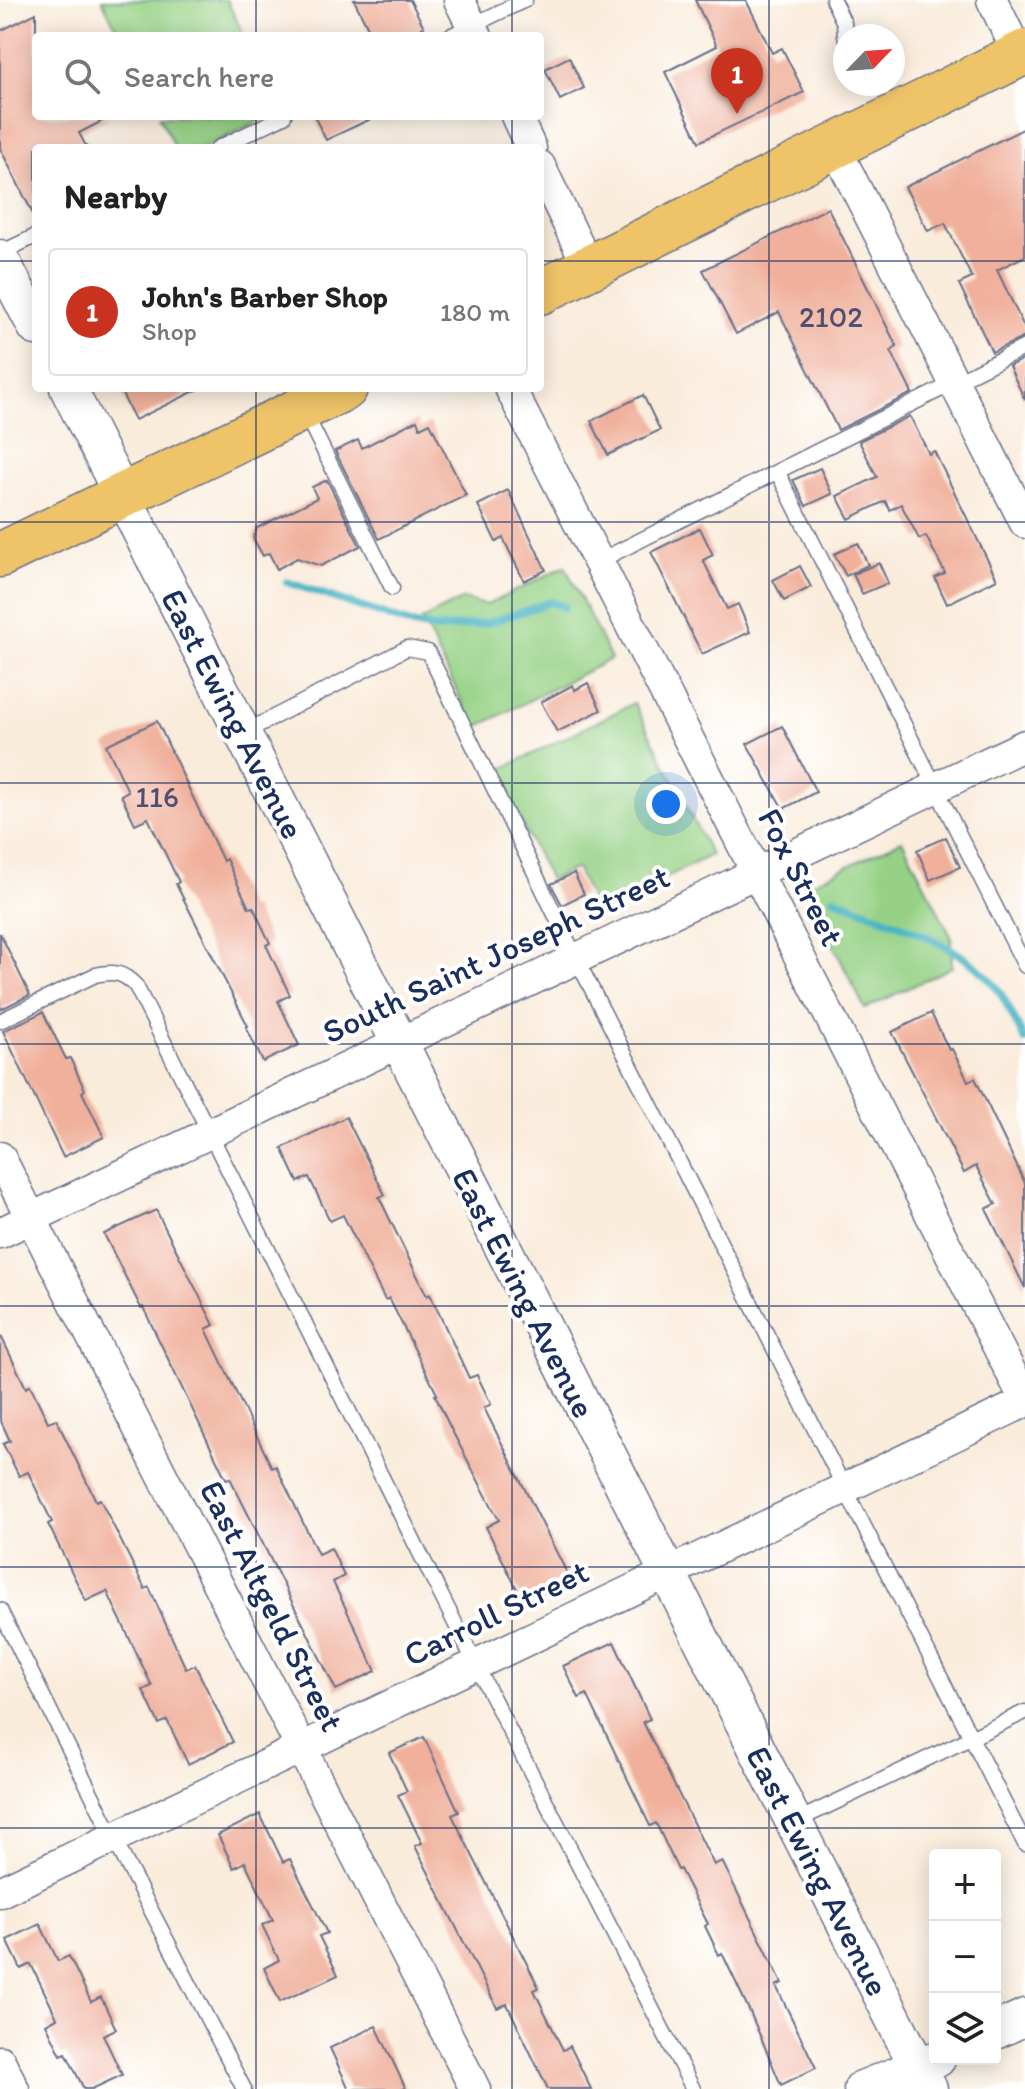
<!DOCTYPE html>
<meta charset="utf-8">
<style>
body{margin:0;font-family:Itim,sans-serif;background:#f2f2f2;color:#222}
.controls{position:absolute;right:24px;bottom:24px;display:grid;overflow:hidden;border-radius:8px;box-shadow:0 4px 20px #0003}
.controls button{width:72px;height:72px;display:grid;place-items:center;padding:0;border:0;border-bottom:2px solid #e0e0e0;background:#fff;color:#222;font:40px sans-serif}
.compass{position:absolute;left:833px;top:24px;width:72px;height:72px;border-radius:50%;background:#fff;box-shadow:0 4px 20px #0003;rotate:65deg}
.you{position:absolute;left:666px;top:804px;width:28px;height:28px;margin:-20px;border:6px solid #fff;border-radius:50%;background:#1a73e8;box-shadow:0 0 0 12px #1a73e833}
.badge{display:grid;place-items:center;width:52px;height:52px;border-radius:50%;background:#c8321e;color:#fff;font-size:26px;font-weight:700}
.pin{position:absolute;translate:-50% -66px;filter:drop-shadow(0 2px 4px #0008)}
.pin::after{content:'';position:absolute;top:42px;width:28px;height:24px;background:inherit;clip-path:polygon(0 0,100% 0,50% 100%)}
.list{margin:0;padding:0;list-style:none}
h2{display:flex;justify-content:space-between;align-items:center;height:104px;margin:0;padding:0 32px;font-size:34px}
h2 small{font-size:26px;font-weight:400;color:#767676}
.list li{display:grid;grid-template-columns:52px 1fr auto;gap:24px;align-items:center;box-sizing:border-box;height:128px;margin:0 16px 16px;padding:0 16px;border:2px solid #e0e0e0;border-radius:8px}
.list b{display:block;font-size:30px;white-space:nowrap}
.list p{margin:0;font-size:26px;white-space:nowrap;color:#767676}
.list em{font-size:26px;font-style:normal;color:#767676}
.icon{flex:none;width:44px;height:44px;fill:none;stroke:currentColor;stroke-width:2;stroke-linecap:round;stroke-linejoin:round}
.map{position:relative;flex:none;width:1025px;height:2089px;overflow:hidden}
.search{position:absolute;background:#fff;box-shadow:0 4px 20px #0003;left:32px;top:32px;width:512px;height:88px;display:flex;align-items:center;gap:20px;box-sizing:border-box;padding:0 28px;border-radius:8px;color:#767676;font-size:30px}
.panel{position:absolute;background:#fff;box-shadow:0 4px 20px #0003;left:32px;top:144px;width:512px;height:248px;border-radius:8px}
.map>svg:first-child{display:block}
.green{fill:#96d185;stroke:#588072;stroke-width:2}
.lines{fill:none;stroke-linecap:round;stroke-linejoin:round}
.stream{stroke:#47b4c3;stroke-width:8}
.building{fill:#f0b09b}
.service-casing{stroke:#69718a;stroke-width:17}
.minor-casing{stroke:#69718a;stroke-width:33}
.tertiary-casing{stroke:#69718a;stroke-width:39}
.primary-casing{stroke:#69718a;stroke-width:47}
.service{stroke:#fff;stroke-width:14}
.minor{stroke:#fff;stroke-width:30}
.tertiary{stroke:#fff;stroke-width:36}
.primary{stroke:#efc469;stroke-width:44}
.grid{fill:none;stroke:#1b2f5e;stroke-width:2;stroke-opacity:0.55}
.labels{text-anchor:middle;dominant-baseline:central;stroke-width:8;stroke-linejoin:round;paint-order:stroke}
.number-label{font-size:30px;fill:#504f6d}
.street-label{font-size:34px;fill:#1b2f5e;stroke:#fff}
</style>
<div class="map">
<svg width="1025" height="2089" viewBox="0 0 1025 2089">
<rect width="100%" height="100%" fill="#fff"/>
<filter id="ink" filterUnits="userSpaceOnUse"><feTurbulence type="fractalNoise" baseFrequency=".0125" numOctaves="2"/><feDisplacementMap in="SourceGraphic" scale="16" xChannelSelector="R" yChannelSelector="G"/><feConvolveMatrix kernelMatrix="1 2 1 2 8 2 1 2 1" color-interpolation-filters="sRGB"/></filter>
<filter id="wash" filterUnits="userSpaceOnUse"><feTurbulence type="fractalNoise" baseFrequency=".006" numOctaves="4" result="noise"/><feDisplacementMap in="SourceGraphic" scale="32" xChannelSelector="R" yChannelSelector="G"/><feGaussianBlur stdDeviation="1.8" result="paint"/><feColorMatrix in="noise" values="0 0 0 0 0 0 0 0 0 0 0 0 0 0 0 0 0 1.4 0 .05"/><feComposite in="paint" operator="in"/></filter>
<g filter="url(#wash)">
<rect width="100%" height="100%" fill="#f9ecdb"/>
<g class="green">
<path d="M102 0H227L244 36H120Z"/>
<path d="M159 116H269L203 148H175Z"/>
<path d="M565 566 611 659 475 728 422 620 463 599 487 605Z"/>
<path d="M634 703 711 855 597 912 576 868 550 880 496 772Z"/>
<path d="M902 840 951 936 952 967 865 1009 804 887Z"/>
</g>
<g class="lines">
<g class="stream">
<path d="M287 582 411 624 438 629 488 623 551 602 564 607"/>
<path d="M834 898C886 921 966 943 999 991 1009 1006 1016 1024 1025 1040"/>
</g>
</g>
<g id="blocks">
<g class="building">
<path d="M354 0H410L424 27 407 36H372Z"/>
<path d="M695 0H746L772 53 782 48 804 92 699 142 665 72 717 46Z"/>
<path d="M36 13V116H112L79 133 87 148H36V220L0 148V31Z"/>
<path d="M569 57 584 88 560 100 545 69Z"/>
<path d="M314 116H377L326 140Z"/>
<path d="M1025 128V256L997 270 1025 329V337L992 352 959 284 972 278 945 223 928 231 905 187Z"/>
<path d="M828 208 897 347 891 351 912 393 838 430 779 312 736 334 703 270Z"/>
<path d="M1025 358V400L1009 366Z"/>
<path d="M119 388H201L135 420Z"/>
<path d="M643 395 660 430 608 455 591 421Z"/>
<path d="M910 416 929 454 934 451 997 579 947 604 935 578 945 573 926 536 919 539 901 504 890 510 885 501 849 519 837 496 877 477 859 441Z"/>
<path d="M417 420 420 428 430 423 466 495 379 539 335 451 358 440 362 448Z"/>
<path d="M820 468 832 494 806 506 793 480Z"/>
<path d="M327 480 360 546 321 566 297 558 277 569 269 553 263 556 253 538 257 528 317 498 312 487Z"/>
<path d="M508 490 546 570 524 581 503 538 496 542 478 505Z"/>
<path d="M700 528 713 555 703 560 727 609 738 604 750 632 702 654 651 552Z"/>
<path d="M858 543 868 565 846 576 834 554Z"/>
<path d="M879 563 888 583 862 594 853 574Z"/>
<path d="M800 566 811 587 784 601 773 580Z"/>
<path d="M588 683 601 710 557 732 541 702 573 685 575 690Z"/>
<path d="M157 721 223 861 226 859 249 908 253 907 270 943 266 945 290 995 278 1001 299 1045 263 1062 246 1027 248 1026 176 884 179 882 148 818 135 824 121 795 128 791 106 745Z"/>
<path d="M782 726 816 792 783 809 747 744Z"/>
<path d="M946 837 960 867 930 880 917 850Z"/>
<path d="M574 873 584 894 562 905 551 884Z"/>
<path d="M0 933 30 995 1 1009 0 1006Z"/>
<path d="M43 1012 66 1059 70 1058 85 1090 82 1092 104 1137 63 1157 3 1031Z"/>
<path d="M931 1013 949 1050 952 1049 968 1081 975 1078 1025 1183V1288L986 1209 996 1204 976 1166 964 1173 892 1032Z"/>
<path d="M346 1117 385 1195 379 1197 427 1296 430 1294 469 1378 477 1375 491 1404 484 1408 571 1581 524 1603 486 1527 499 1520 449 1425 435 1395 437 1394 389 1298 385 1300 343 1215 330 1221 309 1177 298 1182 282 1148Z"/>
<path d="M156 1210 214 1325 206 1329 272 1468 276 1466 318 1554 331 1548 344 1576 333 1582 376 1671 336 1690 230 1478 226 1479 143 1307 141 1308 104 1234Z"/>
<path d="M0 1334 26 1388 30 1385 48 1422 56 1419 96 1501 100 1499 145 1589 149 1587 186 1669 195 1665 233 1742 188 1764 167 1720 159 1724 143 1690 152 1686 107 1591 86 1601 48 1524 52 1522 28 1472 19 1476 3 1444 10 1441 0 1419Z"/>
<path d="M614 1642 650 1719 643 1722 714 1865 722 1861 782 1983 776 1986 816 2068 781 2085 750 2012 722 1953 719 1955 705 1926 708 1924 680 1869 678 1870 656 1823 650 1826 587 1694 579 1698 563 1666Z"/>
<path d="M424 1737 459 1812 452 1815 539 1988 534 1990 563 2050 570 2046 591 2089H548L507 2004 497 2008 415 1846 422 1843 398 1795 407 1791 389 1753Z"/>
<path d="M260 1814 283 1862 290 1859 327 1933 319 1936 338 1975 280 2002 264 1968 279 1960 262 1925 273 1920 245 1862 234 1868 218 1835Z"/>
<path d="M40 1924 58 1961 69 1956 91 2002 101 1997 116 2029 103 2035 122 2075 92 2089H84L66 2053 61 2055 46 2024 57 2018 31 1964 21 1969 7 1940Z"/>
<path d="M376 2026 406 2089H349L330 2048Z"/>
</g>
</g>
</g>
<g filter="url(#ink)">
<use href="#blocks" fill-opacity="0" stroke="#69718a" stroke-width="2"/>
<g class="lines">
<g class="service-casing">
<g id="service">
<path d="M833 0 844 23 845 36"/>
<path d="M450 36 525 0"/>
<path d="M218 148 284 116"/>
<path d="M0 253 36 236"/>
<path d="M305 413 392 588"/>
<path d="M778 473 1025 966"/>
<path d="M597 562 1025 347"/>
<path d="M243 733 407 648 428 652 576 958 1025 1844"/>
<path d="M0 1021 95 975C114 971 123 972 136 986L476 1665 693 2089"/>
<path d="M0 1610 113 1837 244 2089"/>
<path d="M794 1822 1025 1712"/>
</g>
</g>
<g class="minor-casing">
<g id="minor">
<path d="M459 0 477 36"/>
<path d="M992 0 1019 55"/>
<path d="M516 116 531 148"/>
<path d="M835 147 1025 523"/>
<path d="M540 166 589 268"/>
<path d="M510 388 1025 1400"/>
<path d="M0 1157 475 2089"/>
<path d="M0 1233 1025 745"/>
<path d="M0 1892 1025 1402"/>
<path d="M0 2061 14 2089"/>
</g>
</g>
<g class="tertiary-casing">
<g id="tertiary">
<path d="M0 258 36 327"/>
<path d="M68 388 929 2089"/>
<path d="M995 2031 1025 2017"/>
<path d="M862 2089 937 2059"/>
</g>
</g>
<g class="primary-casing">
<g id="primary">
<path d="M540 292 1025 52"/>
<path d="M0 555 345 388"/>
</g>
</g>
<use href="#service" class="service"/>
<use href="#minor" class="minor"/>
<use href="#tertiary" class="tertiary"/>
<use href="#primary" class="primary"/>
</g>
</g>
<path class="grid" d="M256 0V36M512 0V36M769 0V2089M256 116V148M512 116V148M0 261H36M540 261H1025M256 388V2089M512 388V2089M0 522H1025M0 783H1025M0 1044H1025M0 1306H1025M0 1567H1025M0 1828H1025"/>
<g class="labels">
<g class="number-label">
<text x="831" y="316">2102</text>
<text x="157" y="796">116</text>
</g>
<g class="street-label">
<text transform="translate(233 714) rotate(63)">East Ewing Avenue</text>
<text transform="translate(801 877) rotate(63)">Fox Street</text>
<text transform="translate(496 954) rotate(-25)">South Saint Joseph Street</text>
<text transform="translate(524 1293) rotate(63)">East Ewing Avenue</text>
<text transform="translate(272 1606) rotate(63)">East Altgeld Street</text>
<text transform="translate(496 1613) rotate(-26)">Carroll Street</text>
<text transform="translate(818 1871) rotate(63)">East Ewing Avenue</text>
</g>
</g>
</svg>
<div class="controls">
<button>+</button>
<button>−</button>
<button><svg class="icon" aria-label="layers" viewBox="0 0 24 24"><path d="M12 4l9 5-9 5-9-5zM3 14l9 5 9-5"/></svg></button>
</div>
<svg class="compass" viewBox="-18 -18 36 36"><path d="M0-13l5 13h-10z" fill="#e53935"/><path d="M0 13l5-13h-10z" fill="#767676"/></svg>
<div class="you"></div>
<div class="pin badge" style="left:737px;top:114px">1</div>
<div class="search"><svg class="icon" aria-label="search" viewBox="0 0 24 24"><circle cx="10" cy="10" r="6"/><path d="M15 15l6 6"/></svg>Search here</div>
<section class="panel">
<h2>Nearby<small></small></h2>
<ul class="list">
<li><span class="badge">1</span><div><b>John's Barber Shop</b><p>Shop</p></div><em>180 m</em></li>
</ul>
</section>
</div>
